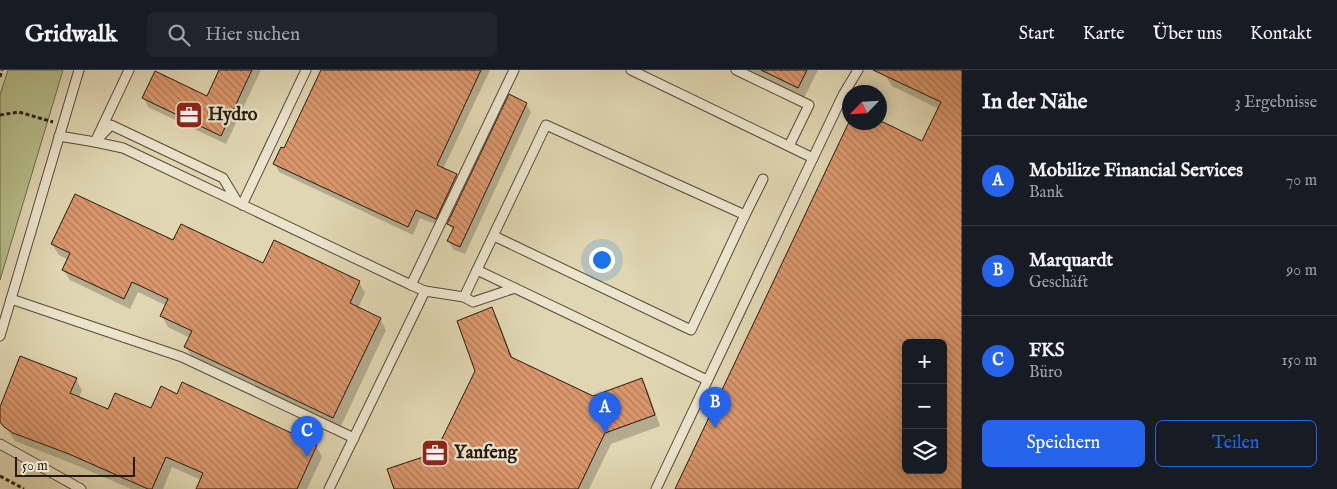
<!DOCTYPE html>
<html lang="de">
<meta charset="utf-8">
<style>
body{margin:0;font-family:"IM FELL English",serif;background:#20242c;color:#f1f3f6}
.controls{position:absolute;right:15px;bottom:15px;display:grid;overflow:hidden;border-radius:8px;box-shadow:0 2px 12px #0003}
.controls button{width:45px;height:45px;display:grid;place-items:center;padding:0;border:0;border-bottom:1px solid #363941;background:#171b24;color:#f1f3f6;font:25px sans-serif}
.compass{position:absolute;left:842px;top:15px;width:45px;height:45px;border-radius:50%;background:#171b24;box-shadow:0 2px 12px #0003;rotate:245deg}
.scale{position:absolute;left:15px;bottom:12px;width:120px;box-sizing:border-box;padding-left:5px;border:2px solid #251b0d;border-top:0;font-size:14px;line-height:18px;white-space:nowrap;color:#251b0d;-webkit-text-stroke:4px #ebe4cd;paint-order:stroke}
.you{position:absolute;left:601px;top:189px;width:18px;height:18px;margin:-12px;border:4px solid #fff;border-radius:50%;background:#1a73e8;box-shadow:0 0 0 8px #1a73e833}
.badge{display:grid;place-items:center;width:32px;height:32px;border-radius:50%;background:#2563eb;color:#fff;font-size:16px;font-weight:700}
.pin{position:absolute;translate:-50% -41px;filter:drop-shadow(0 1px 2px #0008)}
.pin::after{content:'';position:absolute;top:26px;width:18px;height:15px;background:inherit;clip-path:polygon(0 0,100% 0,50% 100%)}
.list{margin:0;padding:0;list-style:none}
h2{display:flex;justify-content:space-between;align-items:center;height:65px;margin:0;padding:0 20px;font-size:21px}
h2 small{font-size:16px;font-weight:400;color:#9ea1a6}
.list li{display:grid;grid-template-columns:32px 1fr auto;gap:15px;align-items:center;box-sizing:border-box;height:90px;padding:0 20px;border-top:1px solid #363941}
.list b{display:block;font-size:19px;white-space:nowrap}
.list p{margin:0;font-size:16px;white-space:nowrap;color:#9ea1a6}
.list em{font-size:16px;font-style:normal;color:#9ea1a6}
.actions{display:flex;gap:10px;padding:15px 20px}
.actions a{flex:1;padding:11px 0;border:1px solid #2563eb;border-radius:8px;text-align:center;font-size:18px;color:#2563eb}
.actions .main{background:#2563eb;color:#fff}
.icon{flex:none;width:28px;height:28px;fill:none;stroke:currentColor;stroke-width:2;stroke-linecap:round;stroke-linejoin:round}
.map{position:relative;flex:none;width:962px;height:419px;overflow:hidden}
header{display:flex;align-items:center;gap:30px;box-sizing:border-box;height:70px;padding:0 25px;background:#171b24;border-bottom:1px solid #363941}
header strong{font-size:24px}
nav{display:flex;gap:28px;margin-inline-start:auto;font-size:18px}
.search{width:350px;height:45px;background:#20242c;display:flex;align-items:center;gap:12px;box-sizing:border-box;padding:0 18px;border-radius:8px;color:#9ea1a6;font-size:19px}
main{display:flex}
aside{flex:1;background:#171b24}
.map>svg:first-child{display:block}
.grass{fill:#b5bd8a;stroke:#6d6c4c}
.shadow{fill:#0003;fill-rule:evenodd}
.building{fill:url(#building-back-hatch);stroke:#251b0d;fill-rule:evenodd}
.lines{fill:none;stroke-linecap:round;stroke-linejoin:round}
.lane-casing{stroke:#544a36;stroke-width:11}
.path{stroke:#251b0d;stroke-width:3;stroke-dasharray:4 2.5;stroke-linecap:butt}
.lane{stroke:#ebe4cd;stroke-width:9}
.labels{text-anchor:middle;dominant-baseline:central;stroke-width:4.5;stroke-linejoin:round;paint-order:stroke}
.poi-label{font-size:18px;font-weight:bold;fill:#251b0d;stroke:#ebe4cd;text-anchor:start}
</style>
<header>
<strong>Gridwalk</strong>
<div class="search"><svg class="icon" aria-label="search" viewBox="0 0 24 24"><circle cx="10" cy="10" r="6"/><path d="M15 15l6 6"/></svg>Hier suchen</div>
<nav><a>Start</a><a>Karte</a><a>Über uns</a><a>Kontakt</a></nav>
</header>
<main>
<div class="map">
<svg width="962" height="419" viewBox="0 0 962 419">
<defs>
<pattern id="building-back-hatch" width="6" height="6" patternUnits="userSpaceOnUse" patternTransform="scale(1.25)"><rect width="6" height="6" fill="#db976c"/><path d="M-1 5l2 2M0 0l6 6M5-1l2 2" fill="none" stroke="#b17a57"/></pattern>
</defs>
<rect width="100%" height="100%" fill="#e0d6b2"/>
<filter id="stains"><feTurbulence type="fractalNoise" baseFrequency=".004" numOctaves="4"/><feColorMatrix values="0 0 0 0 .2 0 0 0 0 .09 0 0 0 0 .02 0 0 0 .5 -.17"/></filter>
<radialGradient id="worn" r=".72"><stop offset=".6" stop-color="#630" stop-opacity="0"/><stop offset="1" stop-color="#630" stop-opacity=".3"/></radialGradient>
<path class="grass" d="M8 0H63L0 210V25Z"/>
<g class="shadow">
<path d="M221 0H261L226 74 148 37 144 28H208Z"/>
<path d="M322 0H490L443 99 456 105 461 114 441 156 420 148 413 165 279 102 275 94 284 80Z"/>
<path d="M746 0H818L804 28Z"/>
<path d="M889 0H962V419H676L923 73 939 39 892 16 886 6ZM906 273H943V400H906Z"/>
<path d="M526 34 531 42 465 184 453 179 449 171 453 161 449 154Z"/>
<path d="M174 172 263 195 359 212 365 223 358 238 380 249 386 260 340 358 192 287 186 277 190 268 168 257 162 246 167 236 138 222 130 239 70 210 63 199 68 190 59 185 52 174Z"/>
<path d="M492 239 498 250 513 289 593 328 642 310 648 321 660 356 611 374 589 419H395L436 384 476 301Z"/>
<path d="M76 309 82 320 79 328 108 341 151 340 178 325 316 376 322 387 307 419H197L201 410 172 397 163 419H131L76 395 15 371 2 352Z"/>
</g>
<g class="building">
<path d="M219 0H252L221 66 142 28 155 1 207 26Z"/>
<path d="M321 0H481L437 95 457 104 436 149 416 140 408 157 273 94 281 77 284 78Z"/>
<path d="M761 0H807L798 18Z"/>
<path d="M873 0H962V419H675L849 52H883L922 71 941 32ZM906 273H943V400H906Z"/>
<path d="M509 24 527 33 460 177 447 171 454 157 447 154Z"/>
<path d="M75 124 173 170 181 154 263 193 274 170 360 211 350 233 381 248 333 348 184 277 192 261 160 246 168 229 132 212 124 229 62 200 70 183 51 174Z"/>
<path d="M492 237 511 287 593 326 642 308 655 345 605 363 578 419H394L387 399 435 383 475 301 457 251Z"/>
<path d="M20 286 77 308 70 323 108 339 115 323 151 338 161 316 177 324 182 312 317 375 297 419H196L203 403 166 387 152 419H148L69 384 13 363 4 357 0 352V337Z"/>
</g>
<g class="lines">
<g class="lane-casing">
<g id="lane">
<path d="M631 0 813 88"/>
<path d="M736 0 809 35 789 76"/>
<path d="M59 66 95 72 129 0"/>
<path d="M238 133 223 108 111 55 95 72 123 78 411 215 425 221 464 227 546 55 745 145 691 260 494 166"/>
<path d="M242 135 306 0"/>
<path d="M745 145 763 109"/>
<path d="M477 200 707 310"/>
<path d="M411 215 514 0"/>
<path d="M464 227 473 232 515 218"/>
<path d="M11 229 182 287 354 368"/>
<path d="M0 266 79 0"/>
<path d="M0 374 81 419"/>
<path d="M329 419 425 221"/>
<path d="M656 419 813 88 843 25 858 0"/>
</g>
</g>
<g class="path">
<path d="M0 7 2 0"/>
<path d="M0 45 19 42 53 52"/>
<path d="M0 406 24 419"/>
</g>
<use href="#lane" class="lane"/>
</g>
<defs>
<g id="office-square" transform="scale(1.4375)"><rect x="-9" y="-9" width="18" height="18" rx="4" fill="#8f2418" stroke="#ebe4cd"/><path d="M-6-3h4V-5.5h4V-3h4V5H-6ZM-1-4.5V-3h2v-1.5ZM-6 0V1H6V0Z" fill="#fff"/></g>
</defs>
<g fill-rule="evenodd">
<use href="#office-square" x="189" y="45"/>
<use href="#office-square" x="435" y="383"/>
</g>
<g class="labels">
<g class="poi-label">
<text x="208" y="45">Hydro</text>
<text x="454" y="383">Yanfeng</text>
</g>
</g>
<rect width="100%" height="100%" filter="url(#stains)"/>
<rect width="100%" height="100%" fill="url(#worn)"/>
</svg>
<div class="controls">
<button>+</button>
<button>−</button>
<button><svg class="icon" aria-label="layers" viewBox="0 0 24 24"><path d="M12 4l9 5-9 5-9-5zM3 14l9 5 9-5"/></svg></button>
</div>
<svg class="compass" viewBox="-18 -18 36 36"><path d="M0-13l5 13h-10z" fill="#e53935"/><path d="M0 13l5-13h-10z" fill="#9ea1a6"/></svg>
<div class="scale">50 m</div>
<div class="you"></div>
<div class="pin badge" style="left:605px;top:363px">A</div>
<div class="pin badge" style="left:715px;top:358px">B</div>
<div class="pin badge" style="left:307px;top:387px">C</div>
</div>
<aside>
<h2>In der Nähe<small>3 Ergebnisse</small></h2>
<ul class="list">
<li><span class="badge">A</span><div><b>Mobilize Financial Services</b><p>Bank</p></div><em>70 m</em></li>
<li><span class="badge">B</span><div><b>Marquardt</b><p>Geschäft</p></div><em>90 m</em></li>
<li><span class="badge">C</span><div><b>FKS</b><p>Büro</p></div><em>150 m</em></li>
</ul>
<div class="actions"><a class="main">Speichern</a><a>Teilen</a></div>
</aside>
</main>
